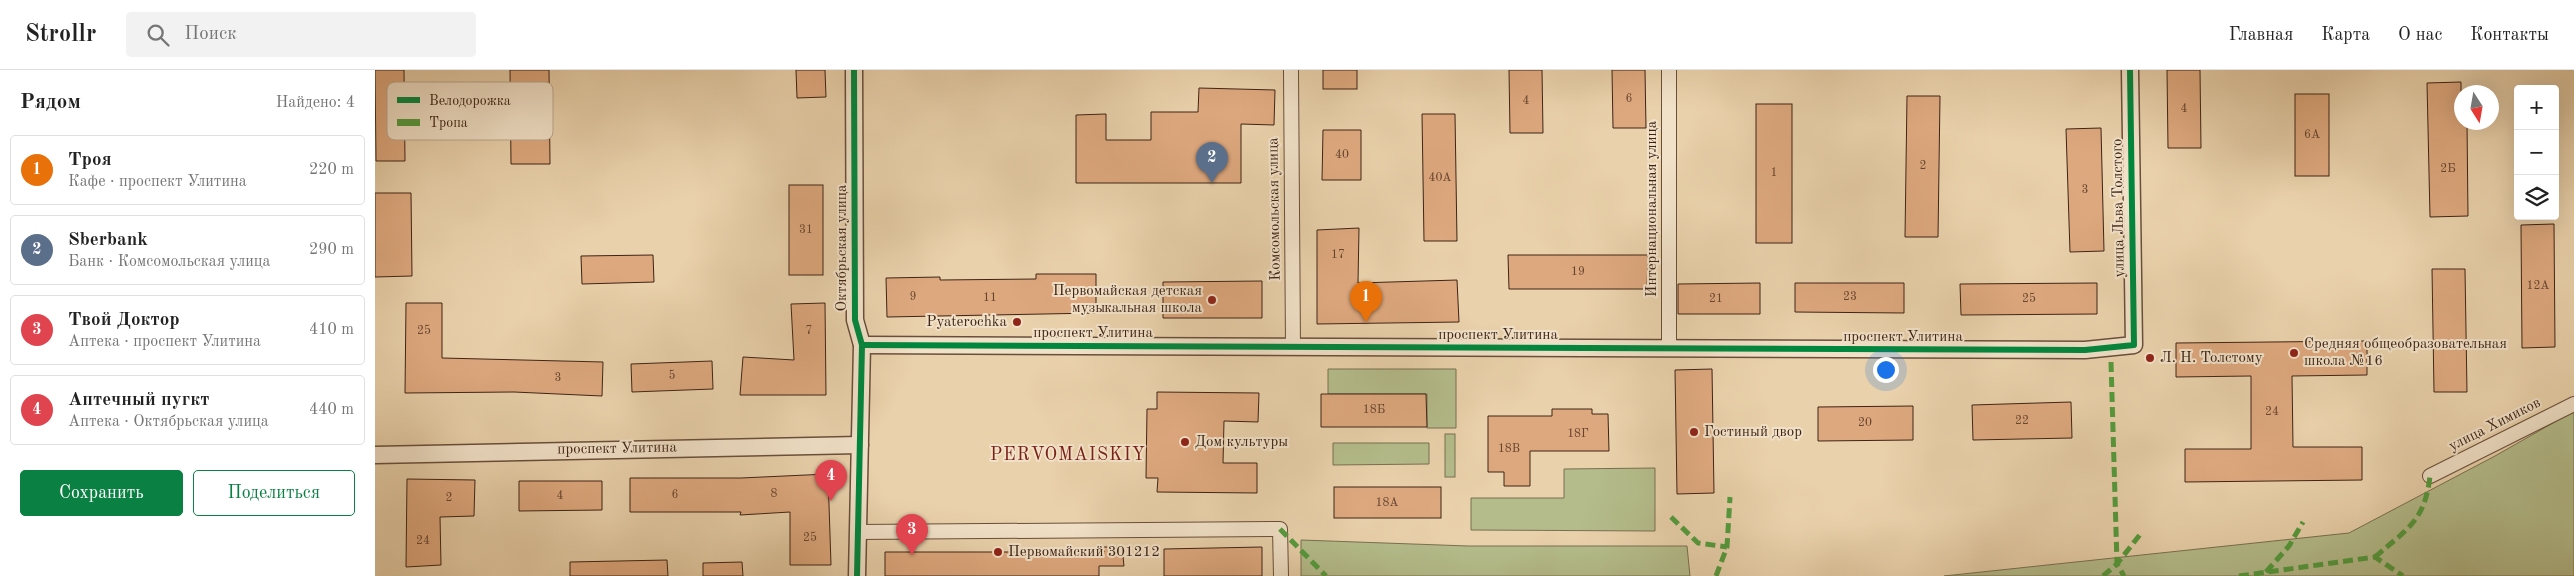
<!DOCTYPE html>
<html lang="ru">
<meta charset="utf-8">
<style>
body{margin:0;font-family:"Old Standard TT",serif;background:#f2f2f2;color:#222}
.controls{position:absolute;right:15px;top:15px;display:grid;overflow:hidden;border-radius:5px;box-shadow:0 5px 20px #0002}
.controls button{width:45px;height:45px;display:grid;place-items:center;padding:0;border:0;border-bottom:1px solid #e0e0e0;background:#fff;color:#222;font:25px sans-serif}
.compass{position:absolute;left:2079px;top:15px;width:45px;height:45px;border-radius:50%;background:#fff;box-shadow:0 5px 20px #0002;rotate:169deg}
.you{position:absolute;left:1510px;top:299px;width:18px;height:18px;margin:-12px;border:4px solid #fff;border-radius:50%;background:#1a73e8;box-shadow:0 0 0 8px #1a73e833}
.badge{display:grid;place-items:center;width:32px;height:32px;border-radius:50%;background:#0b8043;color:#fff;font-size:16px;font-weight:700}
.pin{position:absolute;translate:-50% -41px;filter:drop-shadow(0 1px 2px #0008)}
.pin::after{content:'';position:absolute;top:26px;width:18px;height:15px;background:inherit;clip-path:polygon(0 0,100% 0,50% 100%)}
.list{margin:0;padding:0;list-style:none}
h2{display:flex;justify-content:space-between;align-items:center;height:65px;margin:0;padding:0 20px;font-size:21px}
h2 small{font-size:16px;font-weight:400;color:#767676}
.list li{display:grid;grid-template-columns:32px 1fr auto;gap:15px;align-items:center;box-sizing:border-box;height:70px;margin:0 10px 10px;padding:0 10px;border:1px solid #e0e0e0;border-radius:5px}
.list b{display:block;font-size:19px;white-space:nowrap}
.list p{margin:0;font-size:16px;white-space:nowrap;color:#767676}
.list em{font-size:16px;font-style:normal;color:#767676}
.actions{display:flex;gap:10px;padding:15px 20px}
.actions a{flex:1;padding:11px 0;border:1px solid #0b8043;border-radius:5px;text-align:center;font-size:18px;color:#0b8043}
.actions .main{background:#0b8043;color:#fff}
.icon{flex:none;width:28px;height:28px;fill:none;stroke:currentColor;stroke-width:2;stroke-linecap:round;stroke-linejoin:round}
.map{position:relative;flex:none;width:2199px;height:506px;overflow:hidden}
header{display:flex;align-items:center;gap:30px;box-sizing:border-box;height:70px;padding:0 25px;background:#fff;border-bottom:1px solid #e0e0e0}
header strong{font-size:24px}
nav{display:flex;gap:28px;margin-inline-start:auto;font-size:18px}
.search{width:350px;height:45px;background:#f2f2f2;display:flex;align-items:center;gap:12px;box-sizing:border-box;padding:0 18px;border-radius:5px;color:#767676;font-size:19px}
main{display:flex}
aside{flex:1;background:#fff}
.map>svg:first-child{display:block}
.green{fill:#b4bc8b;stroke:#797050}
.building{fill:#dea87e;stroke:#3e2416}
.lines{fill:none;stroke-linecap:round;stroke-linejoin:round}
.minor-casing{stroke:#694f3b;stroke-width:16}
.tertiary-casing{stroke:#694f3b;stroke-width:19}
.minor{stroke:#f1e1c8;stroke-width:14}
.tertiary{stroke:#f1e1c8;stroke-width:16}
.quiet{stroke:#539b3d;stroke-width:5;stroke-dasharray:10 5;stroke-linecap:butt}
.cycleway-casing{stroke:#f1e1c8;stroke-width:9}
.cycleway{stroke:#00873e;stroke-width:6}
.poi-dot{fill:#8f2418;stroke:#f1e1c8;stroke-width:2}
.labels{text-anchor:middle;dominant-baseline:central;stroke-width:4;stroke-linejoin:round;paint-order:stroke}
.number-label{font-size:12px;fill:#664530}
.street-label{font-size:15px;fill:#3e2416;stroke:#f1e1c8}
.poi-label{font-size:15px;fill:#3e2416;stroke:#f1e1c8;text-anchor:start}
.quarter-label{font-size:18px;letter-spacing:1px;fill:#7a1f14;stroke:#f1e1c8}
.key{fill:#f1e1c8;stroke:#bba893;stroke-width:1}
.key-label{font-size:14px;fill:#3e2416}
</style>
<header>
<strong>Strollr</strong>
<div class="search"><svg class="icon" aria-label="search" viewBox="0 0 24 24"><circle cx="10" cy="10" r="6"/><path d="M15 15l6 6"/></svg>Поиск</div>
<nav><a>Главная</a><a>Карта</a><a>О нас</a><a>Контакты</a></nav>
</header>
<main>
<aside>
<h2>Рядом<small>Найдено: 4</small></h2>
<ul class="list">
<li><span class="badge" style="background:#e8710a">1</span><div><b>Троя</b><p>Кафе · проспект Улитина</p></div><em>220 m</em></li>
<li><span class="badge" style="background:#5c6f8a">2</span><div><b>Sberbank</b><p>Банк · Комсомольская улица</p></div><em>290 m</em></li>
<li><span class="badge" style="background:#e0444e">3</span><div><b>Твой Доктор</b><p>Аптека · проспект Улитина</p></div><em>410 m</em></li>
<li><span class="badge" style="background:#e0444e">4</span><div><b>Аптечный пугкт</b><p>Аптека · Октябрьская улица</p></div><em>440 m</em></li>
</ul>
<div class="actions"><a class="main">Сохранить</a><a>Поделиться</a></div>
</aside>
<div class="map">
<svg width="2199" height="506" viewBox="0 0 2199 506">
<rect width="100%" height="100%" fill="#e9d1ab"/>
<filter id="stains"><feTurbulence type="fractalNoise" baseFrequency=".004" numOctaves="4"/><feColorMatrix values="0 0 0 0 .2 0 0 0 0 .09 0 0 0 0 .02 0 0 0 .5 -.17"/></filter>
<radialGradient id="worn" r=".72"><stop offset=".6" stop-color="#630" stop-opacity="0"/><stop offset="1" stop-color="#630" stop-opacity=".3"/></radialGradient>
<g class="green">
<path d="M953 299H1081V358H1052V324H953Z"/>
<path d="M2199 341V506H1569L1974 463 2120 386Z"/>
<rect x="1070" y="364" width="10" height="43"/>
<path d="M958 373H1054V394L958 395Z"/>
<path d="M1280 398V461L1096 460V428H1189V399Z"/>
<path d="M926 470 1093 476H1312L1315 506H926Z"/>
</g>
<g class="building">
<path d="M0 0H29L30 91H1Z"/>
<path d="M135 0H174L175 94H136Z"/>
<path d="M421 0H450L451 27 422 28Z"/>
<rect x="948" y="0" width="34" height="19"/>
<path d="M1134 0H1167L1168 63H1135Z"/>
<path d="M1237 0H1270L1271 58H1238Z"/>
<path d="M1792 0H1825L1826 78H1793Z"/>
<path d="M2086 12V52H2092L2093 146 2055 147 2052 13Z"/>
<path d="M824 18 900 20 899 55 866 54V113H701V45L731 44V70H776V42H823Z"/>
<rect x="1920" y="24" width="34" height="82"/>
<path d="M1532 26H1565L1563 167H1530Z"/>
<rect x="1381" y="34" width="36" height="139"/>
<path d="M1047 44H1080L1082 171H1049Z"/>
<path d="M1726 58 1729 181 1695 182 1691 59Z"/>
<path d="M948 60H986V110H947Z"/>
<rect x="414" y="115" width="34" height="90"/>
<path d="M0 123H36L37 206 0 207Z"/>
<path d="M2179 154 2180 277 2147 278 2146 155Z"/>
<path d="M984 158 983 213 1082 210 1084 252 942 254V160Z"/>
<path d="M278 185 279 212 207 214 206 186Z"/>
<path d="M1133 185H1273L1272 219H1134Z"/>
<path d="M2057 199H2090L2092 322H2059Z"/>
<path d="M661 204H721V243L512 247 511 208 565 207V210L661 209Z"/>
<path d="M887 211V248H788V212Z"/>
<path d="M1385 213V244H1303V214Z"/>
<path d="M1420 213H1529V243L1420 242Z"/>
<path d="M1722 213V244L1586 245 1585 214Z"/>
<path d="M31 233H67V288L228 292 227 326 139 322 30 323Z"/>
<path d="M450 233 451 325H365L368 287 419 290 416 234Z"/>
<path d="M1992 271V305L1917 306 1918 377H1987V410L1810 412V379H1876V306L1801 307V273Z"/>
<path d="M337 291 338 319 257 322 256 294Z"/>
<path d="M1337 299 1339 423 1302 424 1300 300Z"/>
<path d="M782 322 884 323 883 352 849 351 848 393H882V423L782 422 783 408H771L772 339H782Z"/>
<path d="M946 324H1051L1052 357H946Z"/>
<path d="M1696 332 1697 368 1598 370 1597 335Z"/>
<path d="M1538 336V370L1443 371V337Z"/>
<path d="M1177 339H1217V344H1233L1234 381H1155V416H1129V402H1113V346H1177Z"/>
<path d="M453 404 456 495H415V442L365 445 366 442H255V408H366Z"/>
<path d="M32 409 100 410 99 446 65 447 66 495 31 497Z"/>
<path d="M144 411H227V440L144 441Z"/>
<rect x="959" y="417" width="107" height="31"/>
<path d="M729 477H747L749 496H724V506H510V482H729Z"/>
<path d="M887 477V506H789V479Z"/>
<path d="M292 490 293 506H195V492Z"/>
<path d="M367 492 368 506H328V493Z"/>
</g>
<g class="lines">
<g class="minor-casing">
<g id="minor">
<path d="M916 0 918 277"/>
<path d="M1294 0V279"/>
<path d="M2055 406 2199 334"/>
<path d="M483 462 905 459 906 506"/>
</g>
</g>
<g class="tertiary-casing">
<g id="tertiary">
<path d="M479 0 480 250 487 275 482 506"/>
<path d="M487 275 1710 280 1759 275 1755 0"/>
<path d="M0 385 485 375"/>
</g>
</g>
<use href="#minor" class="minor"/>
<use href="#tertiary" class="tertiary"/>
<g class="quiet">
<path d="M1736 292 1742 494 1749 506"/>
<path d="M1296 447 1323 473 1352 477"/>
<path d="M905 459 951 506"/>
<path d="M2000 487C2032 459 2050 451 2055 406"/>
<path d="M1891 502 1914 476 1928 452"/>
<path d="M1341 506 1352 477 1355 427"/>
<path d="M1728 506 1742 494 1767 462"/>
<path d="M1864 506 2000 487 2028 506"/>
</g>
<g class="cycleway-casing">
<g id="cycleway">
<path d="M479 0 480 250 487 275 482 506"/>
<path d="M487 275 1710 280 1759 275 1755 0"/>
</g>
</g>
<use href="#cycleway" class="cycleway"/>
</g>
<g class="poi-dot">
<circle cx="837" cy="230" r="5"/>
<circle cx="642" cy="252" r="5"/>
<circle cx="1919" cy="283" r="5"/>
<circle cx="1775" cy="288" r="5"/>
<circle cx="1319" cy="362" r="5"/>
<circle cx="810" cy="372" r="5"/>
<circle cx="623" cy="482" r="5"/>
</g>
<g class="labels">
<g class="number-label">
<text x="1254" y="29">6</text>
<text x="1151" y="31">4</text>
<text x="1809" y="39">4</text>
<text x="1937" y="65">6А</text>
<text x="967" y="85">40</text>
<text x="1548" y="96">2</text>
<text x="2073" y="99">2Б</text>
<text x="1399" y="103">1</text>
<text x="1065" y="108">40А</text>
<text x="1710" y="120">3</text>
<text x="431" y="160">31</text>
<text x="963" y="185">17</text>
<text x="1203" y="202">19</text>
<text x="2163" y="216">12А</text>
<text x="538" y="227">9</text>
<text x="1475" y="227">23</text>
<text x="615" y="228">11</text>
<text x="1341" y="229">21</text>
<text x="1654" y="229">25</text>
<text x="49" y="261">25</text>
<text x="434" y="261">7</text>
<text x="297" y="306">5</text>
<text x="183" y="308">3</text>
<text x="999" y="340">18Б</text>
<text x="1897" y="342">24</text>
<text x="1647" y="351">22</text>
<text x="1490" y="353">20</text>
<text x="1203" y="364">18Г</text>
<text x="1134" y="379">18В</text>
<text x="399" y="424">8</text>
<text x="300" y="425">6</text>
<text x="185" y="426">4</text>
<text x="74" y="428">2</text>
<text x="1012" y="433">18А</text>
<text x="435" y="468">25</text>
<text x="48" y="471">24</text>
</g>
<g class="street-label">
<text transform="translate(1744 138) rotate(-91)">улица Льва Толстого</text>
<text transform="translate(900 139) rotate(-91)">Комсомольская улица</text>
<text transform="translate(1277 139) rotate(-90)">Интернациональная улица</text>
<text transform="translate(467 178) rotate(-90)">Октябрьская улица</text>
<text x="718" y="263">проспект Улитина</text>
<text x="1123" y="265">проспект Улитина</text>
<text x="1528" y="267">проспект Улитина</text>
<text transform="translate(2120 355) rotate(-27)">улица Химиков</text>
<text transform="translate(242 379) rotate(-1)">проспект Улитина</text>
</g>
<g class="poi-label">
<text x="827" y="221" text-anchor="end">Первомайская детская<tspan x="827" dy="17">музыкальная школа</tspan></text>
<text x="632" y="252" text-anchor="end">Pyaterochka</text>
<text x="1929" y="274">Средняя общеобразовательная<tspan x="1929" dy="17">школа №16</tspan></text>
<text x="1785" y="288">Л. Н. Толстому</text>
<text x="1329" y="362">Гостиный двор</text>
<text x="820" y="372">Дом культуры</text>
<text x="633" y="482">Первомайский 301212</text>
</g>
<g class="quarter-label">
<text x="693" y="385">PERVOMAISKIY</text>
</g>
</g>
<rect x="12" y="12" width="166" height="58" rx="8" class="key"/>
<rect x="22" y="27" width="23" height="6" fill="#00873e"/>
<rect x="22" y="49" width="23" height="7" fill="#539b3d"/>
<g class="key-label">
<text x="54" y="35">Велодорожка</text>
<text x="54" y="57">Тропа</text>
</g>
<rect width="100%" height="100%" filter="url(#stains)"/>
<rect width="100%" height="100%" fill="url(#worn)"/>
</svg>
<div class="controls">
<button>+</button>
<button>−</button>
<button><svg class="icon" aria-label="layers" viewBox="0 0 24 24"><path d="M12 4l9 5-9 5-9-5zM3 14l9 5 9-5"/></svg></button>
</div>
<svg class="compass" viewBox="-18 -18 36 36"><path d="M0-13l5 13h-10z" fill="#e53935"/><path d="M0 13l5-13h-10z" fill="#767676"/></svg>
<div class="you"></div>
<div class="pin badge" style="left:991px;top:252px;background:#e8710a">1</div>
<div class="pin badge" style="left:837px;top:113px;background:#5c6f8a">2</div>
<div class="pin badge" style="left:537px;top:485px;background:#e0444e">3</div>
<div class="pin badge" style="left:456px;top:431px;background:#e0444e">4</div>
</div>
</main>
